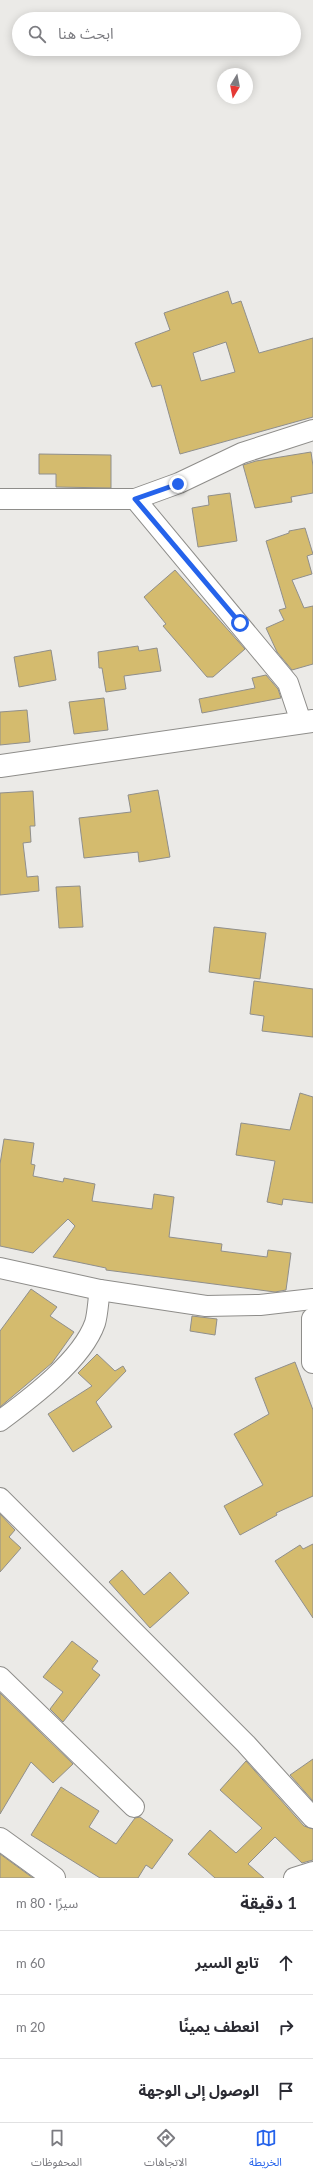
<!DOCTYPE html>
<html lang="ar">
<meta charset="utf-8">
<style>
body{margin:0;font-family:Lato,"Noto Sans Arabic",sans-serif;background:#f2f2f3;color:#2b2b33;direction:rtl}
.compass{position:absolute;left:217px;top:68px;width:36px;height:36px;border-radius:50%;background:#fff;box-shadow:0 2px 10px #0003;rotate:190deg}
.stop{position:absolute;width:12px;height:12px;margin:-9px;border:3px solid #2563eb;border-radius:50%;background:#fff}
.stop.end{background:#2563eb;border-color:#fff;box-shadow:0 1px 4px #0008}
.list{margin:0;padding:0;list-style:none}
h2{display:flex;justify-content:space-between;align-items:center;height:52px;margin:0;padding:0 16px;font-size:17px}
h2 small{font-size:13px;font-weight:400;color:#7c7c81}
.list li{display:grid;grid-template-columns:26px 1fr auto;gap:12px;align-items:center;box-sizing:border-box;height:64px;padding:0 16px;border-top:1px solid #e1e1e2}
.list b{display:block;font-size:15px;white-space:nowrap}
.list em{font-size:13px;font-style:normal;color:#7c7c81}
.icon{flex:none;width:22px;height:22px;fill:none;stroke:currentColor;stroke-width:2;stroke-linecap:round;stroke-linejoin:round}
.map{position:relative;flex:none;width:313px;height:1878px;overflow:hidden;direction:ltr}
.search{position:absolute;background:#fff;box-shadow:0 2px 10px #0003;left:12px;right:12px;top:12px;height:44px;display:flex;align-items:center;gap:10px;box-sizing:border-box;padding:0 14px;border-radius:22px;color:#7c7c81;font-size:15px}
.sheet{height:244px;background:#fff}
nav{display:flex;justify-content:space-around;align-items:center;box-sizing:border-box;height:56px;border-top:1px solid #e1e1e2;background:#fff;font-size:11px;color:#7c7c81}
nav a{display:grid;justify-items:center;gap:2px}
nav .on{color:#2563eb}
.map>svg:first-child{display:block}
.building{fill:#d4bb6e;stroke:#908f8c;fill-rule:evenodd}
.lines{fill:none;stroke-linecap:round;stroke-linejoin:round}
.street-casing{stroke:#8e8d8a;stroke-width:22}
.secondary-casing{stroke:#8e8d8a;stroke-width:24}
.street{stroke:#fff;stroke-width:20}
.secondary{stroke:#fff;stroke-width:22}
.route{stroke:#2563eb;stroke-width:5}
</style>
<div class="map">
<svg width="313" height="1878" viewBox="0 0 313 1878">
<rect width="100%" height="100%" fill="#ebeae7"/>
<g class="building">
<path d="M228 291 232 304 241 301 259 353 313 338V417L180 454 161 385 152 387 135 343 170 330 164 313ZM226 342 235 372 201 381 193 353Z"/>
<path d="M311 452 313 466V493L291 497 292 502 255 508 243 465 256 461Z"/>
<path d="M39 454 111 455V488L56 487V474H39Z"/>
<path d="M230 493 237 541 198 547 192 508 209 505 208 496Z"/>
<path d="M305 528 313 554 307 556 312 574 292 580 304 608 313 606V664L292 670 277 652 266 628 284 620 279 610 286 608 266 541 289 533V531Z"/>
<path d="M175 570 245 649 213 677H207L163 626 166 624 144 597Z"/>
<path d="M138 646 139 651 157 648 161 671 124 676 126 689 106 692 102 668H99L98 652Z"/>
<path d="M51 650 56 680 19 687 14 657Z"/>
<path d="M266 675 278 689 281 698 202 713 199 699 255 688 252 678Z"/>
<path d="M104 698 108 730 74 734 69 702Z"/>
<path d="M27 710 30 742 0 745V712Z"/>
<path d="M158 790 170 857 139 862 138 852 84 858 79 818 131 812 128 795Z"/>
<path d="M33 791 35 826H30L31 842 23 843 27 877 38 876 39 891 0 895V793Z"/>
<path d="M80 886 83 927 59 928 56 887Z"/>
<path d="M214 927 266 933 260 979 209 972Z"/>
<path d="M254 981 313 989V1037L262 1031 264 1016 250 1014Z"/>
<path d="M300 1093 313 1097V1203L283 1199 282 1205 267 1202 275 1161 236 1155 241 1123 290 1130Z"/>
<path d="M4 1139 34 1143 31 1164 35 1165 33 1176 63 1182 64 1178 95 1184 92 1201 152 1209 154 1194 174 1197 169 1237 222 1244 221 1251 267 1257 268 1250 291 1253 286 1290 275 1292 106 1270V1268L53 1257 75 1226 68 1219 33 1253 0 1246V1164Z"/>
<path d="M31 1289 57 1307 50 1316 74 1332 52 1363 0 1407V1331Z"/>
<path d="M192 1316 217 1319 215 1335 190 1331Z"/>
<path d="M97 1354 115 1371 123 1366 126 1371 96 1402 112 1427 73 1452 48 1414 92 1386 78 1373Z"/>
<path d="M295 1362 313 1410V1496L276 1513 277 1515 240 1535 224 1506 263 1485 234 1434 269 1414 255 1378Z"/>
<path d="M0 1514 15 1530 9 1537 21 1548 0 1572Z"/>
<path d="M313 1544V1618L275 1561 300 1545 303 1549Z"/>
<path d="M122 1570 144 1595 170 1572 189 1593 150 1628 109 1582Z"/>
<path d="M72 1641 98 1661 92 1669 100 1675 63 1722 50 1709 63 1692 43 1677Z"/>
<path d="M0 1693 73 1764 53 1783 31 1762 0 1814Z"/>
<path d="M313 1759V1801L290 1775Z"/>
<path d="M246 1761 304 1826 313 1829V1860L302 1863 275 1837 248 1864 264 1878H215L188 1854 210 1830 236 1853 262 1828 220 1790Z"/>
<path d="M61 1787 99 1811 89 1827 116 1844 135 1818 140 1817 173 1840 152 1869 146 1865 138 1878H100L31 1835Z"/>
<path d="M0 1854 33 1878H0Z"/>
</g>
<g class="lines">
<g class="street-casing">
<g id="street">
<path d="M0 499H135"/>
<path d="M301 722 288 683 135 499 179 483 242 453 313 430"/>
<path d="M0 1268 100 1290 206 1306 260 1305 313 1299"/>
<path d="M0 1421C31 1398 82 1360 95 1323 98 1313 98 1300 100 1290"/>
<path d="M0 1498 246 1744 313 1818"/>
<path d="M0 1677 134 1807"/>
<path d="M294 1878 313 1872"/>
</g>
</g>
<g class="secondary-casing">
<g id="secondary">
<path d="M0 766 313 721"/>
<path d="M313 1319V1362"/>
<path d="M0 1839 54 1878"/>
</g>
</g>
<use href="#street" class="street"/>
<use href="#secondary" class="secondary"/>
</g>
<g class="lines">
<path class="route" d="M178 484 135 499 240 623"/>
</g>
</svg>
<svg class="compass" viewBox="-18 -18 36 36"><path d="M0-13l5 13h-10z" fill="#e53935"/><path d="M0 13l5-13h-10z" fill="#7c7c81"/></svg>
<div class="stop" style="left:240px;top:623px"></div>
<div class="stop end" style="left:178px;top:484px"></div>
<div class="search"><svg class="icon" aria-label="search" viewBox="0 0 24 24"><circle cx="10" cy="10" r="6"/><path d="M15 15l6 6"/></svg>ابحث هنا</div>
</div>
<section class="sheet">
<h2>1 دقيقة<small>سيرًا · 80 m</small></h2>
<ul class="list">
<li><svg class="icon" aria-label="ahead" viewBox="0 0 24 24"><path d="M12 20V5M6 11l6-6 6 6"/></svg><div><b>تابع السير</b></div><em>60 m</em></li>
<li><svg class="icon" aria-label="right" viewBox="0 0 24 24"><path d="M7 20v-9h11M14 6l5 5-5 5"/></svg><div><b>انعطف يمينًا</b></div><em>20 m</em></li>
<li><svg class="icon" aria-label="arrive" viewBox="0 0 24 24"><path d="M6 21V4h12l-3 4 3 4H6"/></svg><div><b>الوصول إلى الوجهة</b></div></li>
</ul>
</section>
<nav>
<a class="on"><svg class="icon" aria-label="map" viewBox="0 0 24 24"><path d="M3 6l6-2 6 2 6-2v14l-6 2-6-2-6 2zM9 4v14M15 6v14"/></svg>الخريطة</a>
<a><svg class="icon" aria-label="directions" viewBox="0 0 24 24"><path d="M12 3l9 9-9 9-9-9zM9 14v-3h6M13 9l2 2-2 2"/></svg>الاتجاهات</a>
<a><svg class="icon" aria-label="saved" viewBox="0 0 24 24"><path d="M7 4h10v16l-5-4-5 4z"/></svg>المحفوظات</a>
</nav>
